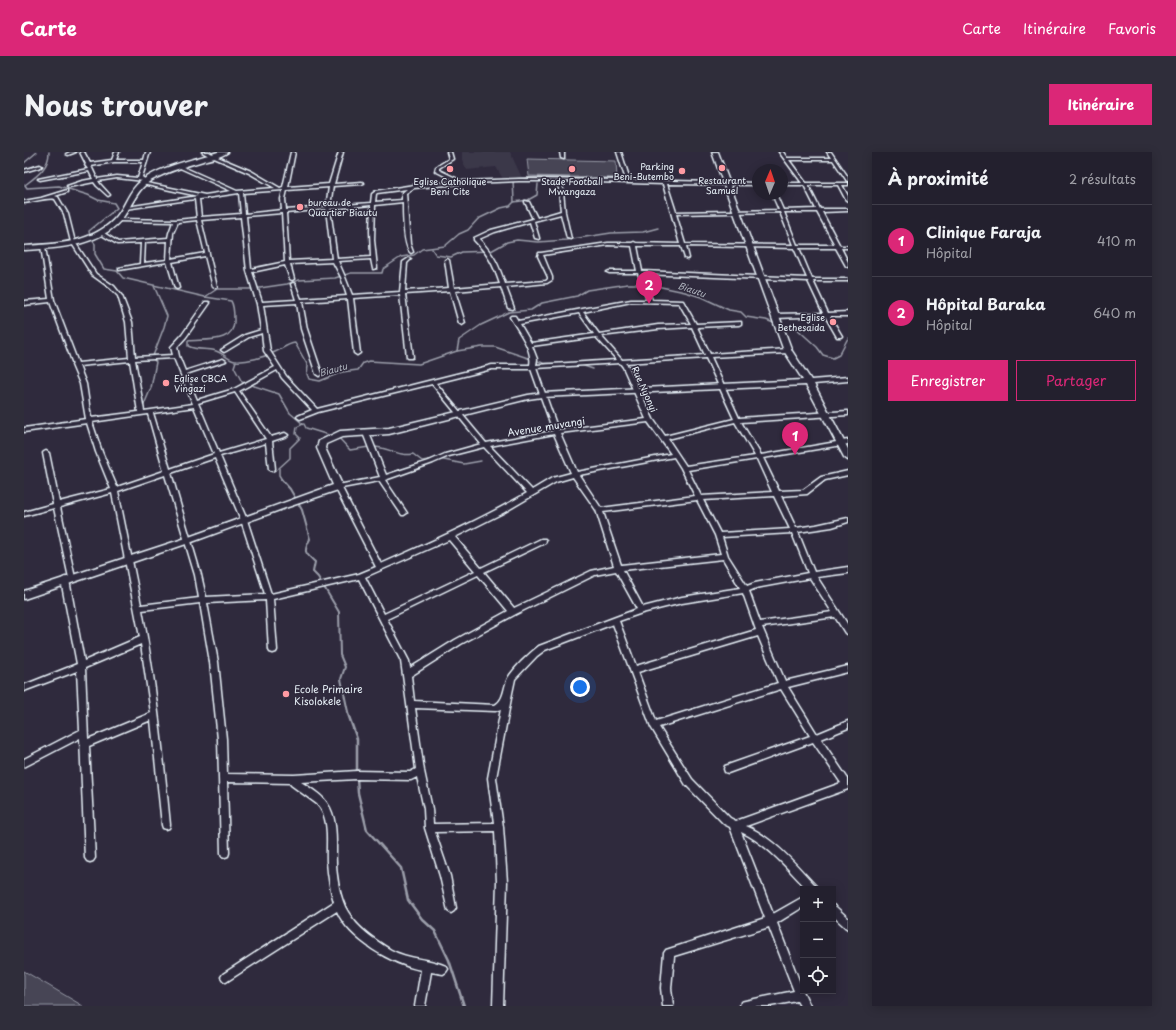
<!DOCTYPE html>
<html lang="fr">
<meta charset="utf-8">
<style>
body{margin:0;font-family:"Playpen Sans",sans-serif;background:#2f2d3a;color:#f1f3f6}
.controls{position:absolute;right:12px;bottom:12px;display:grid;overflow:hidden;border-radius:0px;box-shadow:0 2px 10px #0003}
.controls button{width:36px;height:36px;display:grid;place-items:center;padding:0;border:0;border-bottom:1px solid #403e4a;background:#23202e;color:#f1f3f6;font:20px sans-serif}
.compass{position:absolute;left:728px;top:12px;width:36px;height:36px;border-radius:50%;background:#23202e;box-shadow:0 2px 10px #0003;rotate:2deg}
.you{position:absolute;left:556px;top:535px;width:14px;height:14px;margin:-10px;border:3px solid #fff;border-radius:50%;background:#1a73e8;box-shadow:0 0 0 6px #1a73e833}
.badge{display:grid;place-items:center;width:26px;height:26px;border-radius:50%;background:#db2777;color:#fff;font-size:13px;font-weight:700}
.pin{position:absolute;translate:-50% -33px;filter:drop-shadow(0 1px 2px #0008)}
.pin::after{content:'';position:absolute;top:21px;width:14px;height:12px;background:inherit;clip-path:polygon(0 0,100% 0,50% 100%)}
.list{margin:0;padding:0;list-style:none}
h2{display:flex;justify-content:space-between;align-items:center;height:52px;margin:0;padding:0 16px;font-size:17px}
h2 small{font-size:13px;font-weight:400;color:#a3a3aa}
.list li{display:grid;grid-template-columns:26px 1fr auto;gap:12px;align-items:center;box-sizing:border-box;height:72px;padding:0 16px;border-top:1px solid #403e4a}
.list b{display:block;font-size:15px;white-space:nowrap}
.list p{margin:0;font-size:13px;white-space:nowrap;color:#a3a3aa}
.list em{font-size:13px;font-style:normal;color:#a3a3aa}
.actions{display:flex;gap:8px;padding:12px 16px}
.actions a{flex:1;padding:9px 0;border:1px solid #db2777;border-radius:0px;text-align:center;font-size:14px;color:#db2777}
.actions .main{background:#db2777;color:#fff}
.icon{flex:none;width:22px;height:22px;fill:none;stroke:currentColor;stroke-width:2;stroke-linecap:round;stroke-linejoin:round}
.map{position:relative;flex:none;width:824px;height:854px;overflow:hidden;border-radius:0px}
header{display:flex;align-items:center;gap:24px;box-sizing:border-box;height:56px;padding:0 20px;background:#db2777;color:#fff}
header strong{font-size:19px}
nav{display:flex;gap:22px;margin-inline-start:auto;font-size:14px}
.intro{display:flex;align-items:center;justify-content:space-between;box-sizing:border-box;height:96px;padding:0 24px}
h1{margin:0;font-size:28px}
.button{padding:10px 18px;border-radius:0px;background:#db2777;color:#fff;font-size:14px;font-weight:700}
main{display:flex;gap:24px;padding:0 24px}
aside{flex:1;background:#23202e;border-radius:0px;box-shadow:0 2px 10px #0003}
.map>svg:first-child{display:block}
.built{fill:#3b3749}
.green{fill:#464455;stroke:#979aa6}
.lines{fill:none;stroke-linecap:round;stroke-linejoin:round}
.stream-far2{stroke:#9c9fab;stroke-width:1.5}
.stream-far1{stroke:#9c9fab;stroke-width:2}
.stream{stroke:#9c9fab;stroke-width:2.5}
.street-casing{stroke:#e8f1f8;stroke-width:3}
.secondary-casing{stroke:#e8f1f8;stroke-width:3}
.highway-casing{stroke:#e8f1f8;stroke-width:3}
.street{fill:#2f2a3d;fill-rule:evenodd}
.secondary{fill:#2f2a3d;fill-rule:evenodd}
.highway{fill:#2f2a3d;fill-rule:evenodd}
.poi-dot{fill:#ff9aa2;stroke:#2f2a3d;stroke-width:1.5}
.labels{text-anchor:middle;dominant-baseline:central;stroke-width:3;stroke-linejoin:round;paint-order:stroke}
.far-poi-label{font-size:9px;fill:#e8f1f8;stroke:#2f2a3d}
.far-water-label{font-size:9px;font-style:italic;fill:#afb4be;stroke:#2f2a3d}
.far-street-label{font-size:9px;fill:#e8f1f8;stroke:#2f2a3d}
.street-label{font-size:10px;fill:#e8f1f8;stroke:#2f2a3d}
.poi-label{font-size:10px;fill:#e8f1f8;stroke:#2f2a3d;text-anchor:start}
</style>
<header>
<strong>Carte</strong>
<nav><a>Carte</a><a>Itinéraire</a><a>Favoris</a></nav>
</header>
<div class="intro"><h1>Nous trouver</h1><a class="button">Itinéraire</a></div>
<main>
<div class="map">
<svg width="824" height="854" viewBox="0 0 824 854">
<rect width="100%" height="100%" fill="#2f2a3d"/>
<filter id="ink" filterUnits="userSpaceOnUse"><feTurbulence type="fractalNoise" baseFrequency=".025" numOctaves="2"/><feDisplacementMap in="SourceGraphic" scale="8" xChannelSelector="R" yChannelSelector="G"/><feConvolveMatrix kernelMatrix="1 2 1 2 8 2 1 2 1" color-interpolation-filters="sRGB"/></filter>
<g filter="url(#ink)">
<path class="built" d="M438 0H486L498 26 479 27 472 15 443 18 438 8Z"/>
<g class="green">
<path d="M503 7 592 9 593 26 505 24Z"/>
<path d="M0 819 59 854H0Z"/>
</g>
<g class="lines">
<g class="stream-far2">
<path d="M25 0C25 16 13 24 1 33L3 36 35 34 64 43 74 48 90 51 93 56 65 79 66 85 71 92V102L80 117 93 119 99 126 181 145 207 149C210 154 210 161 210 167 212 192 181 187 164 189V194C173 199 182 196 192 199 199 201 204 208 211 209 223 210 240 205 251 200 258 197 263 192 271 191L284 214 283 222 285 227 296 229 318 220 334 218 339 211 345 209 395 212 433 199 435 188 457 173 485 160 507 158 518 151 553 144 563 138 604 132H623L661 140 677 145 705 158 717 160 722 165 742 168 752 172"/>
<path d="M0 11 13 0"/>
<path d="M490 50 489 27 511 25 595 27"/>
<path d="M408 97 412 103 427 105 438 100 467 99 483 90 493 88 514 90 542 88 587 81 619 80 634 76"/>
<path d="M181 145 193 137H229L263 132 275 128 311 126 327 121H358L359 117 377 105 390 103 398 97 421 94 435 82 444 78 454 67 477 56 486 54 490 50 504 48 513 43 514 32"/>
<path d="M756 173 772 176 793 195 799 203 809 206 815 203 824 186"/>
<path d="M433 199 458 195H471L507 207"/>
<path d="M129 204 140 175 143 164 130 134"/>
<path d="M511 208 519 211 537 212"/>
<path d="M212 209 210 215 218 230 255 242 266 261 279 272 273 275 272 282 276 286 266 296V306L255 316V323L258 328"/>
<path d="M557 213 569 217"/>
<path d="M119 255 127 236 132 210 129 207"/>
<path d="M280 272 282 276 308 284"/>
<path d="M314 285 326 298 345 295"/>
<path d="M350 295C364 295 375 305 389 302L398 309 411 307"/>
<path d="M415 307 440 312 457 309"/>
</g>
<path class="stream-far1" d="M257 327 266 337 278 358 286 387C279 400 281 401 291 410L289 420 294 425 315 460 316 503 321 515 317 527 324 560"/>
<g class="stream">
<path d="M323 559 333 587V621"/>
<path d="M333 626 334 641 343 678 377 716 384 748 398 767 411 779 425 808 440 854"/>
</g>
<g class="street-casing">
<g id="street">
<path d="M46 0H52L44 3 42 2Z"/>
<path d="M56 0H60L66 11 88 8 91 0H95L92 8H120L122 0H126L118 25 122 28 120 29 93 26 74 29 76 32 86 43 84 44 73 34 70 30 45 35 43 34 58 29 69 27 65 19 16 28 14 27 64 17 61 13 62 12ZM90 10H119L114 26 93 24 73 27 67 14Z"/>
<path d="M267 0H271L264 35 305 32 315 0H319L310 32 338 30 340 31 338 32 309 34 306 54 347 51 348 42 352 39 390 33 433 30 411 19 412 15 425 7 423 0H427L429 7 415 16V18L436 28 437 29 495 27 602 28 593 0H597L606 28 734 31V33L643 32 652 60 755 58 748 42H752L759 58 792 57 780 33H758V31H778L755 0H759L763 6H807L803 0H807L824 25V29H823L809 8H765L782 31H824V33H818L824 44V49L822 48 814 33H784L796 57H824V59L798 60 816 94H824V96H817L824 110V115L822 114 812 96H775L788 127H824V129H789L804 161 824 160V164H806L818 184 817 185H813L801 164 752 166 749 164 752 162 799 161 784 129 619 122 628 148 659 149 672 172 717 170V172L715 173 673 175 686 202 764 197 767 199 764 201 687 205 715 266 824 259V263L717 270 737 303 824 288V292L739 306 755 339 779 338 797 325 824 319V323L801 328 783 342 757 344 772 376 792 373 824 366V370L808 375 774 380 790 420 824 415V421L793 425 824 473V482L821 481 811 465 738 475 761 529 824 514V520L764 535 793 582 824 569V576L797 587 824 627V637L722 674C750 686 771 712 792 734L794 737H783C763 716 743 692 717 680L749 762 779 745V755L753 771 779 839 786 854H776L773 849 746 854H716L717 850 721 849 770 839 745 775 650 804 647 836 649 854H639L637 836 640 801 642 798 741 766 706 675 700 672 662 633 627 575 589 472 521 498 513 504 491 527 488 541 472 626 479 675 483 730 479 854H469L473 730 471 679 411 680 426 724 432 756 430 759 427 761 424 759 416 724 401 676 400 657 393 625 387 628 333 627 277 630C286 636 297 642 303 651 313 665 312 685 312 701 311 718 315 746 324 760 333 776 352 789 367 798 385 808 404 806 422 814L424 817 422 820 419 822 407 820 401 854H391L397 818C368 812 325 788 313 759L205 828 202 830 199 828 197 825 199 822 310 750C306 737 304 723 303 710 302 691 307 667 293 652L267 633 266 631 203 630 205 701 204 704 201 705 198 704 197 701 194 587 186 510 176 451 118 458C132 529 139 601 146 673L145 676 142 677 139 676 138 673 127 568 65 594 71 706 69 709 66 710 63 709 61 706 56 586 0 615V607L56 578 53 519 0 539V533L53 512 37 428 39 426 41 425 45 428 60 509 116 485 88 341 36 355 51 426 48 429 45 426 30 356 0 364V360L29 352 19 301 20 300 22 299 25 301 35 350 87 337 72 300 63 271 0 280V276L62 267 56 232 48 213 49 212 26 150 0 153V149L25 147 17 94 21 95 30 148 54 211 105 206 102 170 94 144 86 136 68 123 47 90 40 62 31 47C25 45 8 50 0 51V49L17 46 43 38V40L31 44 34 45 44 62 51 90 72 122 90 134 98 144 108 170 111 205 149 203 147 195 158 183 181 150H185L186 151 162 185 153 195 155 204 161 219 199 207 202 209 162 222 173 248 210 237 251 215 240 199 238 181 225 185 202 199 200 200 197 198 221 183 237 178 233 152 223 119 217 65 177 68 193 135 191 136 189 135 181 104 148 110 155 136 153 137 151 136 143 110 95 118V116L116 112 117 91 93 92 76 82 80 81 94 90 144 86 145 81 149 70 94 69 92 68 94 67 152 68 173 66 171 47 101 57V55H103L174 44 118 32V30L181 43 207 39 156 16V14H157L213 39 251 36 225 21 188 5V3H189L227 19 256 36 259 35ZM495 29H534L537 59 513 66 505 50 501 49V50L509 67 467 78 450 86V88C465 104 469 111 476 132L430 136 425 108 423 107 421 108 425 136 381 139 383 111 387 107 385 106 379 110 376 140 328 143 321 125 314 109 347 107 349 117 353 116 350 88 351 53 379 50C379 62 379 95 387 101L389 100 386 92 382 41 390 36 447 31ZM538 29 639 32 656 92 612 91 610 90 608 91H584L517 101H515L514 104 524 125V127L522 129 481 132C474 111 470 103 455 87L471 80 506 70 511 86 515 87V86L510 69 537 62 543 86 547 87 541 60ZM305 35 302 55 262 58 261 47 263 38ZM383 37 378 41V48L351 50 352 42 353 41ZM259 38 257 47 258 58 221 62 219 41ZM215 41 217 62 177 65 175 47ZM347 53 346 79 347 105 313 107 306 57ZM302 57 308 107 265 109 262 61ZM756 60 769 93 661 92 652 62ZM760 60H793L811 93H773ZM258 61 261 110 227 117 222 64ZM173 68 181 101 147 107 149 81 154 70ZM144 89 143 108 120 111 121 90ZM584 93 608 94 613 119H585L583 120 585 121H614L623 148H607L494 169 491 164H487L486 165C494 179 509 197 506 213H468L293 257 262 224 246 199 239 153 273 151 277 177 292 222 295 224 298 222 283 177 278 150 324 147 330 201 333 203 336 201 329 146 376 143 383 205 384 206H388L389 205 381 142 426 139 435 171 438 173 441 171 431 139 477 135 484 156 489 157 490 156 482 135 523 131 528 128V125L519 103ZM613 94H657L661 106 663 107 665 106 662 94 770 96 783 126 618 119ZM309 110 317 125 323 144 277 147 271 132 269 131 267 132 272 148 238 150 228 120 261 113 266 127 268 128 270 127 266 112ZM607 150 655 151 667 172 634 173 575 182 559 160ZM555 161 570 182 507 191 496 172ZM668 175 681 203 598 208 577 184 634 177ZM572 185 593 208 512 213 513 207 508 194ZM150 206 169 252 120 259 111 208ZM682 206 710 267 641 284 629 267 604 214 601 211ZM106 209 114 260 67 266 62 232 55 214ZM596 211 599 215 622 267 534 278 512 216ZM468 217H507L529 279 462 291 412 231ZM253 218 258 226 288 258 274 264 273 265 276 267 294 260 408 232 457 292 421 302 405 309 362 323 345 281 342 279 340 280 339 281 356 325 314 333 311 335 352 415 335 422 247 442 223 368 196 304 242 291 245 317 248 319 250 318 251 317 248 289 263 284 264 283 261 281 247 285 215 239ZM211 240 242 287 195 301 174 251ZM170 255 190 302 146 317 129 261ZM124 262 140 319 93 335 78 300 68 270ZM624 270 647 302 553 320 536 281ZM711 270 731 304 662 314 644 287ZM530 282 547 321 528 326 508 338 466 294ZM460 295 503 341C456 368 407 390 357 412L318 336 355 329 378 363H380L383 361 361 328 409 311 425 304ZM650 305 657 316 671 344 577 356 555 323ZM191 306 217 368 241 442 182 445 177 423 147 321ZM733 307 748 340 677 344 664 318ZM141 323 171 423 175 446 117 453 94 339ZM549 325 572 358 590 414 567 419 490 456 460 420 521 391 522 389 521 387H517L457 416 431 385 479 361 532 330ZM750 344 766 377 696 381 679 348ZM673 348 691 383 697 402 597 413 579 360ZM768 381 784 421 731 431 723 434 704 404 698 385ZM425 388 451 419 360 462 341 425ZM699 407 716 436 658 445 619 455 599 418ZM592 419 613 457 515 494C505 502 494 512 486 523 479 532 482 547 471 553L390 549 387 524 437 492 492 462 571 423ZM454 423 484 459 431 488 386 516 385 509 363 467ZM786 426 808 460 736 470 725 439 732 436ZM335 427 377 509 392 617 386 620 333 619 270 623 203 622 202 587 194 510 183 451 242 448 245 498 246 500 249 501 252 500 253 498 249 447ZM719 441 732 478 612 514 595 469 618 461 658 451ZM734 484 754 531 632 569 614 520ZM117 492 127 561 64 587 61 516ZM757 537 786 584 701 614 700 617 701 620 704 621 789 590 817 631 712 669 706 666 668 627 635 575ZM391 556 471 559 477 557 464 626 470 671 409 672 408 657 400 619Z"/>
<path d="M536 0H540V7L537 6Z"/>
<path d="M16 13 18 14 17 15 0 20V18Z"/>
<path d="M809 753 812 755 824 766V777L821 775 809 764Z"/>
</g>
</g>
<g class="secondary-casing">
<g id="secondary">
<path d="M178 0H185L192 4 187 5Z"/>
<path d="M688 0H694L768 199 787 228 824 225V229L790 232 824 297V308L820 305 782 233 518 245 504 247 365 282 318 285 302 292 301 296 319 335 317 337 261 356 168 390 0 447V439L162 386 309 333 293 296 295 289 316 279 365 276 504 243 518 241 779 228 760 199Z"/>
</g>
</g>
<g class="highway-casing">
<path id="highway" d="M194 0H204C198 5 187 7 179 9 162 14 145 19 130 27 114 35 110 50 100 64 78 95 35 96 0 98V94C33 92 71 91 93 64 102 53 105 38 117 29 139 13 169 8 194 0Z"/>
</g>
<use href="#street" class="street"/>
<use href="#secondary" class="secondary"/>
<use href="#highway" class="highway"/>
</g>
</g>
<g class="poi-dot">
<circle cx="698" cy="16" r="4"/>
<circle cx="426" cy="17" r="4"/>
<circle cx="548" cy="17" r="4"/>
<circle cx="658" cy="19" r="4"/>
<circle cx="276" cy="55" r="4"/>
<circle cx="809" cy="170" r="4"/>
<circle cx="142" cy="231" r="4"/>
<circle cx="262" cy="542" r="4"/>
</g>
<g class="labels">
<g class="far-poi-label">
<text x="650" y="14" text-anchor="end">Parking<tspan x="650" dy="10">Beni-Butembo</tspan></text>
<text x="698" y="28">Restaurant<tspan x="698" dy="10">Samuel</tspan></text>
<text x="426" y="29">Eglise Catholique<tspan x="426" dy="10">Beni Cite</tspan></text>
<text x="548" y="29">Stade Football<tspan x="548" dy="10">Mwangaza</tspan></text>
<text x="284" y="50" text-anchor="start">bureau de<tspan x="284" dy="10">Quartier Biautu</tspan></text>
<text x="801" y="165" text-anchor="end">Eglise<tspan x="801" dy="10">Bethesaida</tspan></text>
<text x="150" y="226" text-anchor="start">Eglise CBCA<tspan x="150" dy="10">Vingazi</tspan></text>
</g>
<g class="far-water-label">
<text transform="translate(668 137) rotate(19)">Biautu</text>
<text transform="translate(309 217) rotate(-15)">Biautu</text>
</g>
<g class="far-street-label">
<text transform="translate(621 237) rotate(66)">Rue Nyonyi</text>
</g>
<g class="street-label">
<text transform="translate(522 274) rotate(-9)">Avenue muvangi</text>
</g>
<g class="poi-label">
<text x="270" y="536">Ecole Primaire<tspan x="270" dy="12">Kisolokele</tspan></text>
</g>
</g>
</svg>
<div class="controls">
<button>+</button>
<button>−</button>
<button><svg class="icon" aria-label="locate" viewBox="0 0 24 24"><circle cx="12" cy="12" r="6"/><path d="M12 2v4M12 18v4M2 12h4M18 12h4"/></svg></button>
</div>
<svg class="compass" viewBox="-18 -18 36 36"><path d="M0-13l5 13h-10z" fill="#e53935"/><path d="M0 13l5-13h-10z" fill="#a3a3aa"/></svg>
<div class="you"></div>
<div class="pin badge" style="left:771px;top:303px">1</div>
<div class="pin badge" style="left:625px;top:152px">2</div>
</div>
<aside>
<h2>À proximité<small>2 résultats</small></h2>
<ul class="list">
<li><span class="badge">1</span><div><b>Clinique Faraja</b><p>Hôpital</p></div><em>410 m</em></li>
<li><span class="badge">2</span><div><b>Hôpital Baraka</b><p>Hôpital</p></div><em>640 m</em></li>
</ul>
<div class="actions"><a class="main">Enregistrer</a><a>Partager</a></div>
</aside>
</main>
